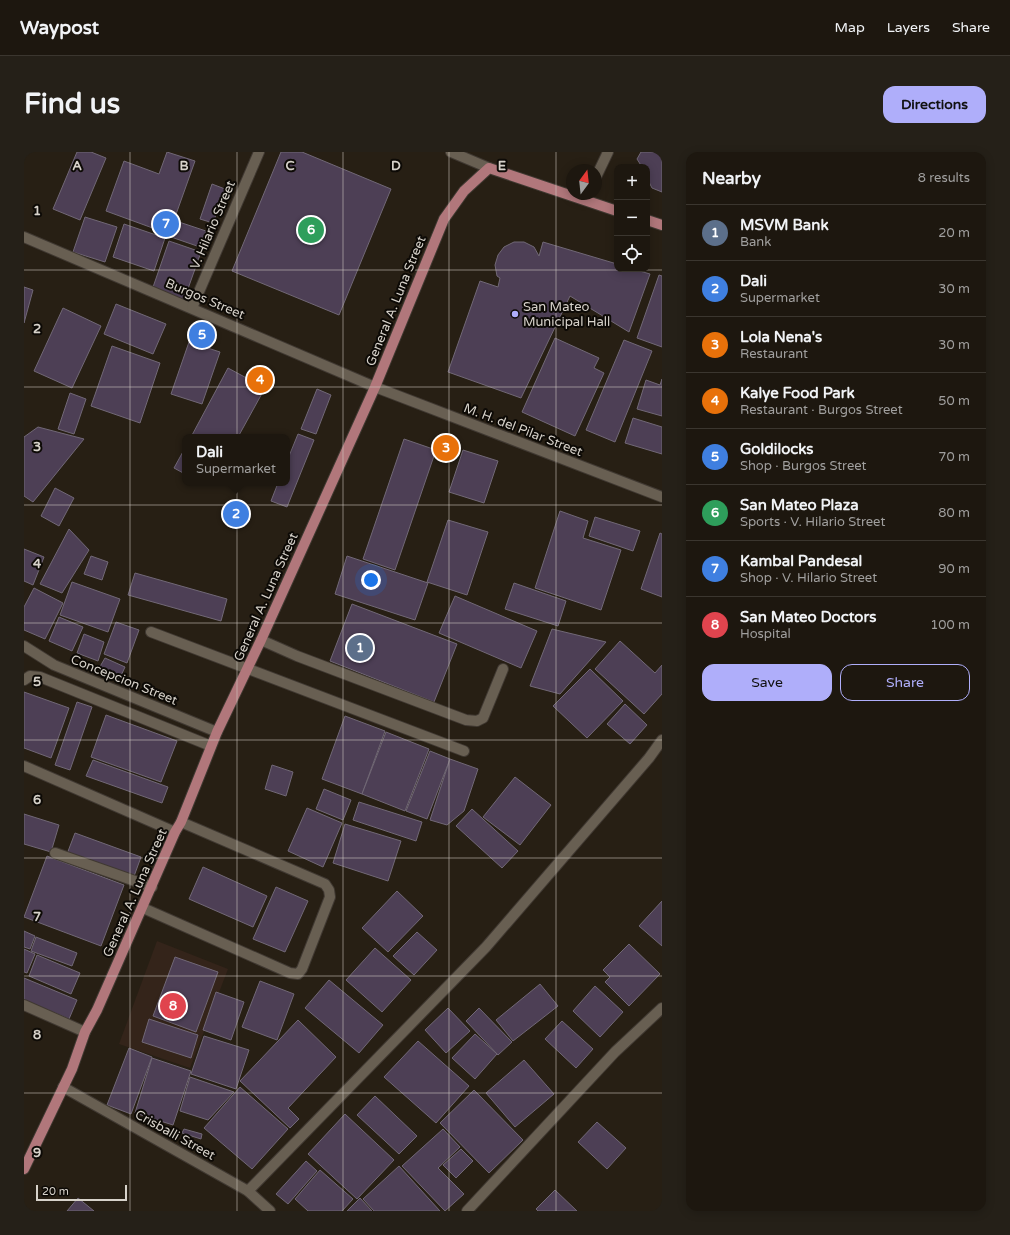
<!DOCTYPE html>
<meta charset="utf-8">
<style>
body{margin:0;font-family:"Varela Round",sans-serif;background:#252018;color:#f1f3f6}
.controls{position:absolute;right:12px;top:12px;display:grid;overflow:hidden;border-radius:8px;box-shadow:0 2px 10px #0003}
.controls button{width:36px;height:36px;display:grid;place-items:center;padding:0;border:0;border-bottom:1px solid #3b362f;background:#1d170f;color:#f1f3f6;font:20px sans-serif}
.compass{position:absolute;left:542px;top:12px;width:36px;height:36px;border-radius:50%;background:#1d170f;box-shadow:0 2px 10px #0003;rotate:15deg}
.scale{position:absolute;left:12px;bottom:10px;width:91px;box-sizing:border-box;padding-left:4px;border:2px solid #d7d2ca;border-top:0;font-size:11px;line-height:14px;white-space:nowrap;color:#d7d2ca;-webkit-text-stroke:3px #0d0a06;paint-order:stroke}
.you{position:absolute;left:347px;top:428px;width:14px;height:14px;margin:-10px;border:3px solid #fff;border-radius:50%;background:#1a73e8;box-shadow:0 0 0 6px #1a73e833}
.badge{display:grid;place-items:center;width:26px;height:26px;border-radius:50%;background:#afaefa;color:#fff;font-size:13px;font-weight:700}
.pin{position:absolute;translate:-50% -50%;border:2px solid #fff;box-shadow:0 1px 4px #0006}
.popup{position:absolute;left:158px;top:282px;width:108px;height:52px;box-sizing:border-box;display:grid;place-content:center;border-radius:8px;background:#1d170f;filter:drop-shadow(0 1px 3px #0005);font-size:13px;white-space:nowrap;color:#a09f9e}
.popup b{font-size:15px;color:#f1f3f6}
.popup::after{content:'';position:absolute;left:50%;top:100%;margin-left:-8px;border:8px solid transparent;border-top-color:#1d170f}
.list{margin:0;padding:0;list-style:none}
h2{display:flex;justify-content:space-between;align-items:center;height:52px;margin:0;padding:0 16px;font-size:17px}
h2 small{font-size:13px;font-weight:400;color:#a09f9e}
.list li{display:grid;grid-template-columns:26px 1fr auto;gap:12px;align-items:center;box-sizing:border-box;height:56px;padding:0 16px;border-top:1px solid #3b362f}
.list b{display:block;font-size:15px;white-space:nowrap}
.list p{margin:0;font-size:13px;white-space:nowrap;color:#a09f9e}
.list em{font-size:13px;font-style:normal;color:#a09f9e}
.actions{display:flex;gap:8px;padding:12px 16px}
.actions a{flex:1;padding:9px 0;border:1px solid #afaefa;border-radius:12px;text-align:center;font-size:14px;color:#afaefa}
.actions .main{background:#afaefa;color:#111}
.icon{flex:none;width:22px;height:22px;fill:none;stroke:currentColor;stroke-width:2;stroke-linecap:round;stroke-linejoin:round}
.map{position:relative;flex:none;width:638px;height:1059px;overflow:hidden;border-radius:12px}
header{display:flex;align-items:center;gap:24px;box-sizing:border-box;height:56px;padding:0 20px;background:#1d170f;border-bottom:1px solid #3b362f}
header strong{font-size:19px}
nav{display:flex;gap:22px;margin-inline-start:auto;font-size:14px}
.intro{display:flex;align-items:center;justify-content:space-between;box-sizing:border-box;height:96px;padding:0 24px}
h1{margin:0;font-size:28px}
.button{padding:10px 18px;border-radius:12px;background:#afaefa;color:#111;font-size:14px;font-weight:700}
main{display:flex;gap:24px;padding:0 24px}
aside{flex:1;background:#1d170f;border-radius:12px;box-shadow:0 2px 10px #0003}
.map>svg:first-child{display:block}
.medical{fill:#34241a}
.building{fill:#4d3f55;stroke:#716876}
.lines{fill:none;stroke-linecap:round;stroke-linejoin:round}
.lane-casing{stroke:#403932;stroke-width:12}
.street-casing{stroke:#403932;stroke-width:12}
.secondary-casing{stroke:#403932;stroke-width:12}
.primary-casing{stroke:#403932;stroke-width:12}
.lane{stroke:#685f52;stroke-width:10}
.street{stroke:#685f52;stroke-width:10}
.secondary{stroke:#685f52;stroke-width:10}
.primary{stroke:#b1777b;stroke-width:10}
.grid{fill:none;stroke:#d7d2ca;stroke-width:1;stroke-opacity:0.55}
.poi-dot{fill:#afaefa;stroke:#0d0a06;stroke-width:1.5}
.labels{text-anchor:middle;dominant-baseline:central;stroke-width:4;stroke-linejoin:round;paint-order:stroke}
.street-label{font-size:13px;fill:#d7d2ca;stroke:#0d0a06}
.poi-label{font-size:13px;fill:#d7d2ca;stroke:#0d0a06;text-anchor:start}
.grid-label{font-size:13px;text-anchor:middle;font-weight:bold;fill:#d7d2ca;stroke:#0d0a06;stroke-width:4;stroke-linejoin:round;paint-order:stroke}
</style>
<header>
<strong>Waypost</strong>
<nav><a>Map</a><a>Layers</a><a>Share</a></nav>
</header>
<div class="intro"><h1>Find us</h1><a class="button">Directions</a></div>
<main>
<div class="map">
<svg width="638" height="1059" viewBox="0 0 638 1059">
<rect width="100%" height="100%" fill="#271f14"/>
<path class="medical" d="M133 789 204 817 166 916 95 892Z"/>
<g class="building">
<path d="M53 0H67L82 6 56 68 29 57Z"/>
<path d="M143 0 171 9 145 82 82 59 100 9 135 22Z"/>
<path d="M257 0H278L367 37 315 163 208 119Z"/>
<path d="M617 0H638V40L628 36 623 26V15H618L613 7Z"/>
<path d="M188 32 201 37 189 71 176 67Z"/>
<path d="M61 65 93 75 81 110 49 100Z"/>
<path d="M152 69 182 79 176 95 147 85Z"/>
<path d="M100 72 141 86 130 119 89 105Z"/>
<path d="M145 89 177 100 160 148 128 138Z"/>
<path d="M490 90H500L510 95 515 104 519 90 593 112V117H609L626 122 605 180 546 144 497 246 424 220 456 129 474 135 476 126 473 124 471 113 474 103 480 95Z"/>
<path d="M635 123 638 124V195L613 186Z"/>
<path d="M0 135 9 138 0 171Z"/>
<path d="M92 152 142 172 129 202 80 182Z"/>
<path d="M39 156 77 174 48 236 10 219Z"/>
<path d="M531 186 575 206 570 216 580 221 551 284 498 260Z"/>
<path d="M600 188 628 199 591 290 562 278Z"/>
<path d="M165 190 196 200 178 252 147 242Z"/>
<path d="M88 194 136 211 116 271 67 254Z"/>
<path d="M204 216 241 236 214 285H167Z"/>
<path d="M638 227V264L613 257 622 228 636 233Z"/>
<path d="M293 237 307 243 292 282 277 277Z"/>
<path d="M46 241 62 247 50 282 34 277Z"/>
<path d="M609 266 638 275V302L601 291Z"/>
<path d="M14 275 60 287 9 350 0 344V285Z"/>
<path d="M274 282 290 288 263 355 247 349 254 331H263V309Z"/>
<path d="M380 287 412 298 371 418 339 407Z"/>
<path d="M161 296V322L150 316Z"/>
<path d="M439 298 474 309 460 351 425 340Z"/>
<path d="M31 336 50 346 35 374 17 364Z"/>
<path d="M536 359 564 369 559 386 597 398 577 458 511 436Z"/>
<path d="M571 365 616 379 609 399 565 384Z"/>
<path d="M424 368 464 380 443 443 403 430Z"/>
<path d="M45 377 65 398 38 441 16 432Z"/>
<path d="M636 381 638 382V445L617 437Z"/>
<path d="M0 397 20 405 9 433 0 429Z"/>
<path d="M67 404 84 410 78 428 60 422Z"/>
<path d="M323 404 404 431 391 468 311 442Z"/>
<path d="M111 421 203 447 197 469 104 443Z"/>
<path d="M48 430 96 447 84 480 36 463Z"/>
<path d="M490 431 542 449 534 474 481 457Z"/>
<path d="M10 436 39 451 21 487 0 478V455Z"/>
<path d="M431 444 513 479 497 516 415 481Z"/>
<path d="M328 452 433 492 410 550 306 509Z"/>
<path d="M35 465 59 475 48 499 25 489Z"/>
<path d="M92 470 115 478 103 511 80 502Z"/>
<path d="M528 477 582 490 536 542 506 534Z"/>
<path d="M60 482 80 490 74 509 53 501Z"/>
<path d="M596 489 631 521 638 513V542L620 562 571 517Z"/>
<path d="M81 506 101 515 95 528 74 518Z"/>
<path d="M566 517 599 549 563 586 529 554Z"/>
<path d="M0 540 45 556 27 606 0 596Z"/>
<path d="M53 550 68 555 46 618 31 613Z"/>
<path d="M601 552 623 573 606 592 583 572Z"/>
<path d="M82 563 153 589 137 630 67 605Z"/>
<path d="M321 564 361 579 338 642 298 627Z"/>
<path d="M362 580 405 597 381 659 338 642Z"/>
<path d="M406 599 426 607 403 667 382 659Z"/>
<path d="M426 607 454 617 440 659 423 673 406 668Z"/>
<path d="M69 608 144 635 138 651 62 624Z"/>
<path d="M248 613 269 620 262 644 241 637Z"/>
<path d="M491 625 527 653 496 693 459 665Z"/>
<path d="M300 637 327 648 319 668 292 657Z"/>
<path d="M335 650 398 670 392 689 329 668Z"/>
<path d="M283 656 318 671 299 715 264 699Z"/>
<path d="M448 657 494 699 478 716 432 674Z"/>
<path d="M0 662 35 673 27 700 0 692Z"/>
<path d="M321 672 377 689 364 729 309 711Z"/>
<path d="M51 681 117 705 109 727 43 702Z"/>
<path d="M23 704 100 733 77 794 0 765Z"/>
<path d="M179 715 243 744 229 775 165 747Z"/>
<path d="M252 735 284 749 261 800 229 787Z"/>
<path d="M373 739 399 764 364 800 338 776Z"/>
<path d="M638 749V794L615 774Z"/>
<path d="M0 779 11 784 6 797 0 795Z"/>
<path d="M393 780 413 798 390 823 369 804Z"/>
<path d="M12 785 53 801 48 814 7 799Z"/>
<path d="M605 792 636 822 605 854 581 830 586 825 579 818Z"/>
<path d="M351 796 387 828 358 860 322 828Z"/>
<path d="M0 797 11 802 3 821 0 820Z"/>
<path d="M13 803 56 821 47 842 5 824Z"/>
<path d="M151 805 194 820 172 880 129 864Z"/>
<path d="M0 826 53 848 45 867 0 848Z"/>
<path d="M305 828 359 873 335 901 281 856Z"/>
<path d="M236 829 270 842 253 888 218 875Z"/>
<path d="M516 832 534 854 489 889 472 868Z"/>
<path d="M571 834 599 860 576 885 549 859Z"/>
<path d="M192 840 220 850 207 888 179 878Z"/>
<path d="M424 856 446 879 422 901 401 878Z"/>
<path d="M455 856 488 890 474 903 442 869Z"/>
<path d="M125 867 174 883 167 906 118 890Z"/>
<path d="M274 868 312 905 264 956 275 967 266 976 216 929Z"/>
<path d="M538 869 569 897 552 916 521 887Z"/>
<path d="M451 882 473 902 451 927 428 906Z"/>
<path d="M180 884 225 898 212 937 167 922Z"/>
<path d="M394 889 445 934 412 971 360 925Z"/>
<path d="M105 896 128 905 107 962 83 953Z"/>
<path d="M128 906 167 919 149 973 111 961Z"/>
<path d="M500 908 530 942 491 975 462 941Z"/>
<path d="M166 925 210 940 184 968 156 959Z"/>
<path d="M216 935 264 977 228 1017 180 976Z"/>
<path d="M450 938 499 988 465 1021 416 971Z"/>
<path d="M351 944 393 984 375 1002 333 963Z"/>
<path d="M321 962 370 1008 333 1047 284 1002Z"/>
<path d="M573 970 602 996 583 1017 554 990Z"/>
<path d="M160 977 178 982 177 987 158 981Z"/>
<path d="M419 977 436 995 414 1016 440 1042 421 1059 378 1014Z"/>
<path d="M437 997 449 1009 432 1026 419 1013Z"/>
<path d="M282 1009 293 1019 264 1052 252 1042Z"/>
<path d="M375 1014 416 1059H350L339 1047Z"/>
<path d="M296 1018 329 1047 318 1059H284L271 1047Z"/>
<path d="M531 1038 553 1059H514L512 1057Z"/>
<path d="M54 1046 70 1059H43Z"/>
<path d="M336 1046 348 1059H323Z"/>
</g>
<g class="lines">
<g class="lane-casing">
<g id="lane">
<path d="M127 480 440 599"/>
<path d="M237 488 273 504 442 568 453 569 459 566 479 517"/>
<path d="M0 528 6 524 16 525 187 594"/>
<path d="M0 614 151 680"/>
<path d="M31 701 128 735"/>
<path d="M119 756 266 821 274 822 278 817 306 745 305 738 301 732 157 670"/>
</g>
</g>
<g class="street-casing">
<g id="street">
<path d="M427 0 465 16"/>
<path d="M572 25 584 0"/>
<path d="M0 85 351 235"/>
<path d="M168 156 235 0"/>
<path d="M0 494 30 513 193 580"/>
<path d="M0 853 61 880"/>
<path d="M39 935 224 1039 246 1059"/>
<path d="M224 1039 462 795 625 606 638 588"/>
<path d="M443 1059 591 900 638 856"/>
</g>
</g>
<g class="secondary-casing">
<path id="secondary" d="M351 235 638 345"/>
</g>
<g class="primary-casing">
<g id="primary">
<path d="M623 68 638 73"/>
<path d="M0 1017 48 917 61 880 73 858 151 680 157 670 193 580 237 488 351 235 420 67 440 39 465 16 593 59"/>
</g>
</g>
<use href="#lane" class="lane"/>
<use href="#street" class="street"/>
<use href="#secondary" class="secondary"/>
<use href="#primary" class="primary"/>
</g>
<path class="grid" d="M106 0V1059M213 0V1059M319 0V1059M425 0V1059M532 0V1059M0 118H638M0 235H638M0 353H638M0 471H638M0 588H638M0 706H638M0 824H638M0 941H638"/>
<circle class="poi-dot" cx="491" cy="162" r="4"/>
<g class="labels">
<g class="street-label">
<text transform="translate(189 73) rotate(-67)">V. Hilario Street</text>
<text transform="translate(181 147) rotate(23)">Burgos Street</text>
<text transform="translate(372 149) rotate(-68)">General A. Luna Street</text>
<text transform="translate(499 278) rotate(21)">M. H. del Pilar Street</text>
<text transform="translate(242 445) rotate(-66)">General A. Luna Street</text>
<text transform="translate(100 528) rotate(22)">Concepcion Street</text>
<text transform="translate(111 741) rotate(-66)">General A. Luna Street</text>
<text transform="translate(151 983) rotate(29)">Crisballi Street</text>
</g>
<g class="poi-label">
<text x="499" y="155">San Mateo<tspan x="499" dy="15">Municipal Hall</tspan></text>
</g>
</g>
<g class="grid-label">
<text x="53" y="18">A</text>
<text x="160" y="18">B</text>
<text x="266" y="18">C</text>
<text x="372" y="18">D</text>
<text x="478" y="18">E</text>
<text x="13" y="63">1</text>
<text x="13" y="181">2</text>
<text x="13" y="299">3</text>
<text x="13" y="416">4</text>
<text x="13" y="534">5</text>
<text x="13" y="652">6</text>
<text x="13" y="769">7</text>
<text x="13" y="887">8</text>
<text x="13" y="1005">9</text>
</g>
</svg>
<div class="controls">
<button>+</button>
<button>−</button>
<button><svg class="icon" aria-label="locate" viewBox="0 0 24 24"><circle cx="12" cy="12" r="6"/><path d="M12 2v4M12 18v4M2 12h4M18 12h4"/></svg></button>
</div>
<svg class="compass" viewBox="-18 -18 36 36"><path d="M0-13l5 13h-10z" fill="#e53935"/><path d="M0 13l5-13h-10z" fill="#a09f9e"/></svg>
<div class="scale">20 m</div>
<div class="you"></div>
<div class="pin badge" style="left:336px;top:496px;background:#5c6f8a">1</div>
<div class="pin badge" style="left:212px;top:362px;background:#3f7fe0">2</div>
<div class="popup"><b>Dali</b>Supermarket</div>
<div class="pin badge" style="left:422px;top:296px;background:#e8710a">3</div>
<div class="pin badge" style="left:236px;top:228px;background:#e8710a">4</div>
<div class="pin badge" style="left:178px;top:183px;background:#3f7fe0">5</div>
<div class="pin badge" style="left:287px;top:78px;background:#2e9e5b">6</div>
<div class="pin badge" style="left:142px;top:72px;background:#3f7fe0">7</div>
<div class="pin badge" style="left:149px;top:854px;background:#e0444e">8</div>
</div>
<aside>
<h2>Nearby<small>8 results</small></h2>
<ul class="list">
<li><span class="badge" style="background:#5c6f8a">1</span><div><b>MSVM Bank</b><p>Bank</p></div><em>20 m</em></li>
<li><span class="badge" style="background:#3f7fe0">2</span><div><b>Dali</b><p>Supermarket</p></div><em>30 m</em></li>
<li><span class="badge" style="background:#e8710a">3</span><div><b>Lola Nena's</b><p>Restaurant</p></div><em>30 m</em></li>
<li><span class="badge" style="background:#e8710a">4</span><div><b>Kalye Food Park</b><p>Restaurant · Burgos Street</p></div><em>50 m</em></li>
<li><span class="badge" style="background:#3f7fe0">5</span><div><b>Goldilocks</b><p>Shop · Burgos Street</p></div><em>70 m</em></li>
<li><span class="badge" style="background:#2e9e5b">6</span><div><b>San Mateo Plaza</b><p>Sports · V. Hilario Street</p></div><em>80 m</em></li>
<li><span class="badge" style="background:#3f7fe0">7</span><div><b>Kambal Pandesal</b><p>Shop · V. Hilario Street</p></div><em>90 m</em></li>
<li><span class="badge" style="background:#e0444e">8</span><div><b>San Mateo Doctors</b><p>Hospital</p></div><em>100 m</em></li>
</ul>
<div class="actions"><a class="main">Save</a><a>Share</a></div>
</aside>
</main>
